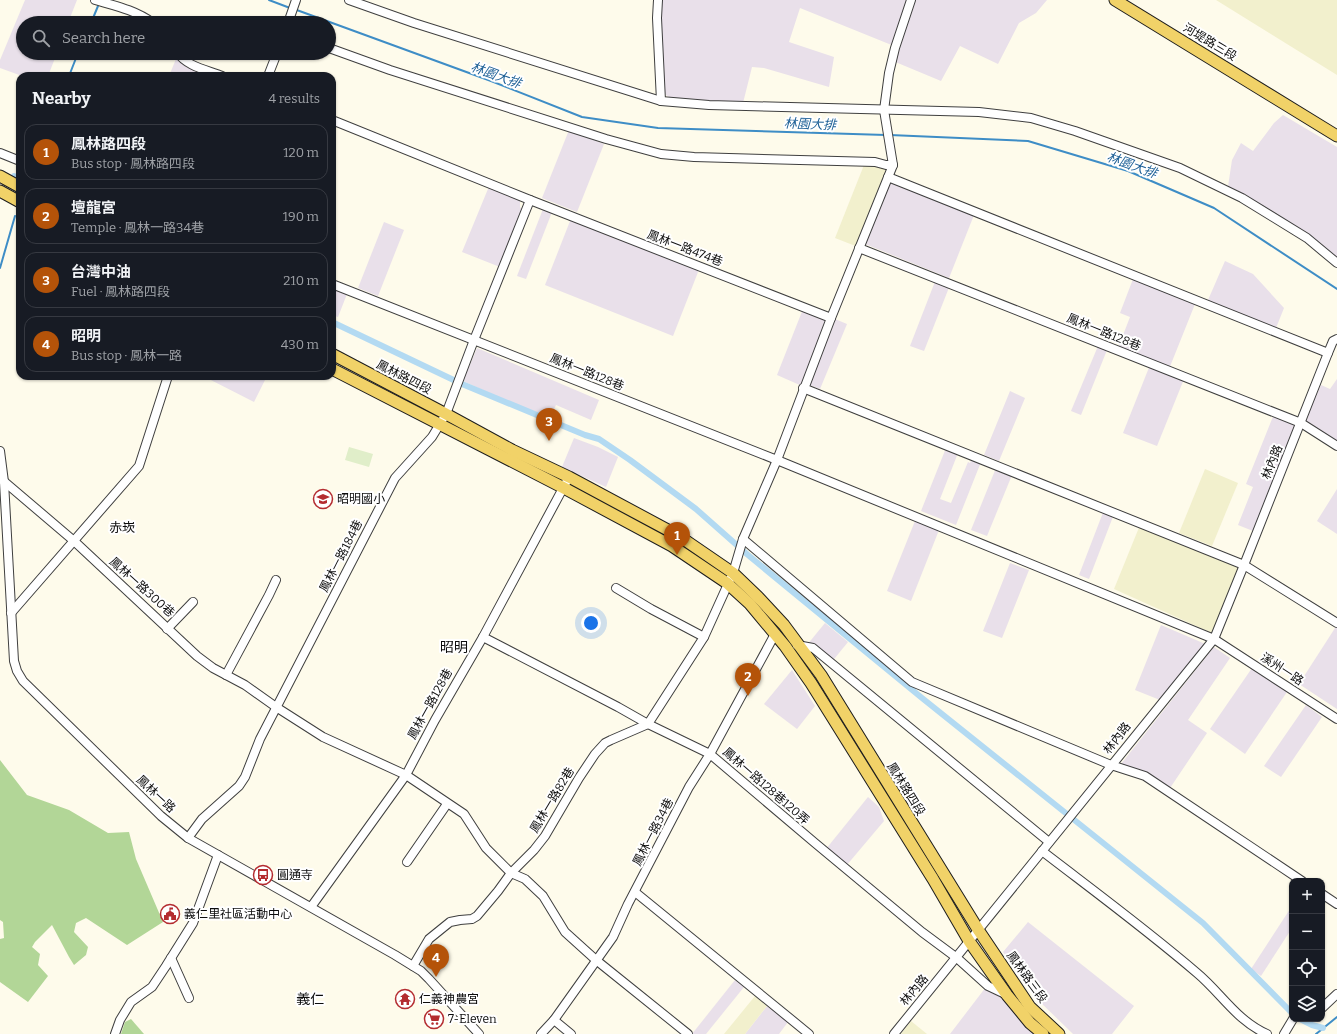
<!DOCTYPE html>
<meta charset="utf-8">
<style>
body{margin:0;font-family:Bitter,"Noto Sans TC",serif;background:#20242c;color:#f1f3f6}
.controls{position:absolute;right:12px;bottom:12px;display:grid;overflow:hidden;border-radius:8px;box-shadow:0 1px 3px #0004}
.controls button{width:36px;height:36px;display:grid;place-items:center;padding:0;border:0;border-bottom:1px solid #363941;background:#171b24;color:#f1f3f6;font:20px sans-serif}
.you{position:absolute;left:591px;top:623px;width:14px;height:14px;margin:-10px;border:3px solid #fff;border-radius:50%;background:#1a73e8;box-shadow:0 0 0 6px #1a73e833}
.badge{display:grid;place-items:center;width:26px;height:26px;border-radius:50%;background:#b45309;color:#fff;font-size:13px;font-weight:700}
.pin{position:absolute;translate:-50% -33px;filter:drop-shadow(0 1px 2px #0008)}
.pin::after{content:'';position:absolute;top:21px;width:14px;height:12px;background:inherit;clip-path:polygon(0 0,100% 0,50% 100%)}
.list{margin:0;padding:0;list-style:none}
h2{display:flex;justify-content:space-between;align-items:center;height:52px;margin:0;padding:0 16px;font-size:17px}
h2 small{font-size:13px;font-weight:400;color:#9ea1a6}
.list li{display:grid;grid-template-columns:26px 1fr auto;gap:12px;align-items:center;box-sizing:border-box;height:56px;margin:0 8px 8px;padding:0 8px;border:1px solid #363941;border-radius:12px}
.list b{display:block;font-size:15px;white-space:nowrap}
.list p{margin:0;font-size:13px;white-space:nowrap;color:#9ea1a6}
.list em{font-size:13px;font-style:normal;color:#9ea1a6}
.icon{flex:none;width:22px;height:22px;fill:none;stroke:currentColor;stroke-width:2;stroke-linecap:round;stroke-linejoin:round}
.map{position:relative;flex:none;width:1337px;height:1034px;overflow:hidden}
.search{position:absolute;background:#171b24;box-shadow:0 1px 3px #0004;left:16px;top:16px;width:320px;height:44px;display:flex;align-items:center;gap:10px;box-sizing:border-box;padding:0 14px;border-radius:22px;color:#9ea1a6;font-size:15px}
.panel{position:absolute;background:#171b24;box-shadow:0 1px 3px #0004;left:16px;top:72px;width:320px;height:308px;border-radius:12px}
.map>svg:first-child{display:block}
.industrial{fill:#e9e0ea}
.farmland{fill:#f2f0cd}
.forest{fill:#b2d697}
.pitch{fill:#e0eec9}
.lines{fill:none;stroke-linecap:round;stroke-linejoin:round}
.stream{stroke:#3e8dc6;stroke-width:2}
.canal{stroke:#b3daf2;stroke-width:6}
.minor-casing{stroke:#3f3f3f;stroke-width:10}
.major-casing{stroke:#1d1d1d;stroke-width:13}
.minor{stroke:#fff;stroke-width:8}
.major{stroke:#f1d268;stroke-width:11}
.labels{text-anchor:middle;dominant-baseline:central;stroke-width:4;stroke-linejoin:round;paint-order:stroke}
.street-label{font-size:12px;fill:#0c0c0c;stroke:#fff}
.poi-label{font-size:12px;fill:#0c0c0c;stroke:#fff;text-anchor:start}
.water-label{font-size:13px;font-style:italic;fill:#1c5f96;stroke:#fff}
.neighbourhood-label{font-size:13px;fill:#0c0c0c;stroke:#fff}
.quarter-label{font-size:14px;fill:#0c0c0c;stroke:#fff}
</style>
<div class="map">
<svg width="1337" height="1034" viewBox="0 0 1337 1034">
<rect width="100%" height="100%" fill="#fefbeb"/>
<g class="industrial">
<path d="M25 0H77L68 23H23V53H57L48 76H22L0 68V60Z"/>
<path d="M658 0H1047L1036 13 1019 23 998 64 960 46 941 81 893 61 894 46 800 8 789 42 834 57 829 87 764 68 752 67 743 103 674 100 666 95 663 90Z"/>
<path d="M176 59 200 69 197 76H169Z"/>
<path d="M1283 115 1337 147V260L1227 193 1232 160 1241 143 1253 151 1274 123Z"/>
<path d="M569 130 604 144 577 212 542 198Z"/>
<path d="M890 181 974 215 949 278 865 244Z"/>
<path d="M490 184 520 196V207L523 211 500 267 462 252Z"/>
<path d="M543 209 552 212 526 279 517 276Z"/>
<path d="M572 216 700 267 673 336 545 285Z"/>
<path d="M384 222 404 230 378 296 358 288Z"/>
<path d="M1225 261 1253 274 1284 308 1276 328 1208 300Z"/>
<path d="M936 279 950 285 924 351 910 346Z"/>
<path d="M1133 279 1195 304 1169 369 1118 348 1130 317 1120 313Z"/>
<path d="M332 288 347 294 338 317 332 315Z"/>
<path d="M803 309 829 319 802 386 777 375Z"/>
<path d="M835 319 847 324 820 389 809 385Z"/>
<path d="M1098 346 1107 350 1081 415 1071 411Z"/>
<path d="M477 348 599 400 591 420 556 405 549 420 463 381Z"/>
<path d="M1150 365 1184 379 1157 446 1123 433Z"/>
<path d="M203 376H267L254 402Z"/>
<path d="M1337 379V441L1305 420 1321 385 1330 389Z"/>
<path d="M1010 391 1025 398 999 461 984 455Z"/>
<path d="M1274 414 1296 423 1253 531 1238 525 1253 487 1246 484Z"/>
<path d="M574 438 598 447 618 457 606 487 562 467Z"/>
<path d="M946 448 958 453 940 499 951 503 968 462 970 463 972 458 981 462 956 525 921 511Z"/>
<path d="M996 468 1012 475 987 536 971 530Z"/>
<path d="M1337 489V534L1317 521Z"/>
<path d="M1104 510 1114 514 1089 579 1079 575Z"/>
<path d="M915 521 939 530 911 601 887 591Z"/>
<path d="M1010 563 1029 570 1002 638 983 631Z"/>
<path d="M825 623 848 642 830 664 807 645Z"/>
<path d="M1161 625 1210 646 1165 702 1135 690Z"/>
<path d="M1337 625V709L1299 684Z"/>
<path d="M1214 647 1230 658 1188 720 1207 733 1168 791 1121 764Z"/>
<path d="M1252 668 1287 692 1245 754 1210 729Z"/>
<path d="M792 670 815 706 797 729 764 704Z"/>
<path d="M1306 705 1322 717 1281 777 1264 766Z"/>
<path d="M868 797 879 807 884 821 846 866 826 849Z"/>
<path d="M1292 906V928L1261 976 1251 969Z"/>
<path d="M1028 922 1134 1006 1112 1034H1073L1036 998 1003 952Z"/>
<path d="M735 980 744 987 706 1034H692Z"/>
<path d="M989 983 1034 1034H950Z"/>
<path d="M767 1006 788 1022 779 1034H745Z"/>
</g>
<g class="farmland">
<path d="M1216 0H1337V75Z"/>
<path d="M864 165 881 166 889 169 858 247 835 238Z"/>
<path d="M1205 469 1238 483 1212 546 1179 533Z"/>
<path d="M1140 525 1242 566 1214 634 1114 589Z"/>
<path d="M755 996 767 1006 745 1034H724Z"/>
<path d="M911 1021 927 1034H901Z"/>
</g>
<g class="forest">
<path d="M0 760 27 795 69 810 108 833 129 832 136 859 163 922 127 945 86 918 76 923 74 932 88 947 86 955 74 965 69 957 52 925 35 942 32 947 40 954 38 965 48 976 28 1002 0 982V939L4 938 3 922 0 920Z"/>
<path d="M131 1019 144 1034H121L125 1022Z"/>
</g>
<path class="pitch" d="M349 447 373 454 369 467 345 460Z"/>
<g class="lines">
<g class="stream">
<path d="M269 0 290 8"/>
<path d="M294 9 491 81 582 117 658 128 886 135"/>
<path d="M91 23 98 6"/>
<path d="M69 76 78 53"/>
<path d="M890 135 1028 141 1128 171 1214 208 1337 289"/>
<path d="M0 268 15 216"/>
<path d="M1316 1034 1337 1017"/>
</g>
<g class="canal">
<path d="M14 176 20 178"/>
<path d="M332 322 462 384 585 435 599 439 630 460 696 509 748 555 922 698 1203 923 1292 1013"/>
<path d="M1300 1019 1312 1025 1323 1028"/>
</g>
<g class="minor-casing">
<g id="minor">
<path d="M95 0C116 6 135 10 153 23"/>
<path d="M349 0 414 23 661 101 709 105 979 112 1031 118 1075 131 1180 168 1242 198 1307 238 1337 263"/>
<path d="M658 0 657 18 661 101"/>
<path d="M288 23 296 0"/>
<path d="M329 48 390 70 606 139 661 154 694 157 875 162 886 165H893"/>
<path d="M178 53C186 66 207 70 222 76"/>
<path d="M268 76 277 53"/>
<path d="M332 120 530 200 831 318"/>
<path d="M0 153 20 161"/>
<path d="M888 177 1328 353"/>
<path d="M859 248 1301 423 1337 446"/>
<path d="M332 284 777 460 1214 639 1337 719"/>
<path d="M803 388 1244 565 1337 623"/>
<path d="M0 451 4 482 14 661 17 671 23 681 161 816 188 838 395 955 421 971 429 979 479 1034"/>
<path d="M0 478 74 541 197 656 213 668 245 685 276 707 323 737 406 775 464 814 486 848 511 873 525 879 543 896 565 932 596 960 688 1034"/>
<path d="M743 539 912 682 1111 765 1145 776 1302 881"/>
<path d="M616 588 651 609 704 637"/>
<path d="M11 613 139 466 168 376"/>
<path d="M167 629 193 602"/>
<path d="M483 637 618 707 648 724 710 754 815 843 922 932 957 958 988 986 1007 995"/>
<path d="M797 645 813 648 1049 842"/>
<path d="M226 675 269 595 276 580"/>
<path d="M188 838 202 819 239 786 245 777 260 739 395 478 432 437 446 414 474 340 530 200"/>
<path d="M1042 851C1094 891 1147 930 1197 973 1221 993 1237 1021 1267 1034"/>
<path d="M407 862 447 804"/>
<path d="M635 892 809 1034"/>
<path d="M1322 894 1337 904"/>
<path d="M311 907 406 775 435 720 483 637 569 477"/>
<path d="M171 958 189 998"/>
<path d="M413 966 429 939 450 922 460 920 472 919 477 916 498 891 511 873 534 850 545 836 579 778 595 754 605 743 611 740 648 724 704 637 733 573 743 539 777 460 831 318 893 165 884 110 889 73 895 48 911 0"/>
<path d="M1322 1008 1337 994"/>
<path d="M554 1020 571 1034"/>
<path d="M115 1034 120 1020 131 1002 152 987 166 966 193 923 218 855"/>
<path d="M541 1034 554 1020 613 937 628 904 689 787 710 754 775 634"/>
<path d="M894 1034 1214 639 1244 565 1328 353 1333 341 1337 339"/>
<path d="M1284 1034 1293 1019"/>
</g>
</g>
<g class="major-casing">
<g id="major">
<path d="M1115 0 1337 136"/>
<path d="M0 176 20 187"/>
<path d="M0 191 20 202"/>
<path d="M332 354 446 414 512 450 569 477 679 536 733 573 758 597 784 625 821 675 979 931 1030 1007 1059 1034"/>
<path d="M332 369 562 487 672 546 727 583 750 604 785 646 811 683 933 879 969 941 1007 995 1030 1023 1043 1034"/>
</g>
</g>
<use href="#minor" class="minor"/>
<use href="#major" class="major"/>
</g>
<defs>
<g id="school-ring" transform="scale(1)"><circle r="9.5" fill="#fff" stroke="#b42c30" stroke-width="1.5"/><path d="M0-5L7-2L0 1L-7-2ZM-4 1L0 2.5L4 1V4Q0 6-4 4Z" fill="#b42c30"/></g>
<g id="bus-ring" transform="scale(1)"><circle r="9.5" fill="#fff" stroke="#b42c30" stroke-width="1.5"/><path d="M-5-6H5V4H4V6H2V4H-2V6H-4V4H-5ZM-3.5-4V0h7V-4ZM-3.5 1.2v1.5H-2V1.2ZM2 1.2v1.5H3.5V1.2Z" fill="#b42c30"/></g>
<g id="civic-ring" transform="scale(1)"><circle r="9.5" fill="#fff" stroke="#b42c30" stroke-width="1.5"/><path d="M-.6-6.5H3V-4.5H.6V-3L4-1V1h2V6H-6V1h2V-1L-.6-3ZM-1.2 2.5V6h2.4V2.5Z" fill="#b42c30"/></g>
<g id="temple-ring" transform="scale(1)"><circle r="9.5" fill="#fff" stroke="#b42c30" stroke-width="1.5"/><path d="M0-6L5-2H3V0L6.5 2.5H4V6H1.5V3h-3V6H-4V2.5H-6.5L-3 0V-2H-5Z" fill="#b42c30"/></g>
<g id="supermarket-ring" transform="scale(1)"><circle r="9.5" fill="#fff" stroke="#b42c30" stroke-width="1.5"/><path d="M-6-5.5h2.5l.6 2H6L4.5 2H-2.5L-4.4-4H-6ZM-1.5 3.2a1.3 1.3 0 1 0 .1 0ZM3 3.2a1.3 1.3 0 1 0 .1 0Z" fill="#b42c30"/></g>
</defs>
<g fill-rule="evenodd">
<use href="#school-ring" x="323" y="499"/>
<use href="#bus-ring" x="263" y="875"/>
<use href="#civic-ring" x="170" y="914"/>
<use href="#temple-ring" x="405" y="999"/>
<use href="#supermarket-ring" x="434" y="1019"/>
</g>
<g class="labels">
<g class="street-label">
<text transform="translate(1210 42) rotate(31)">河堤路三段</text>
<text transform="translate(685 248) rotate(21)">鳳林一路474巷</text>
<text transform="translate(1104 332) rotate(22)">鳳林一路128巷</text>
<text transform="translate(587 372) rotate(22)">鳳林一路128巷</text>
<text transform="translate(404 377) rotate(27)">鳳林路四段</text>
<text transform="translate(1272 462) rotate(-68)">林內路</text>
<text transform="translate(341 556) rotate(-63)">鳳林一路184巷</text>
<text transform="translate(142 587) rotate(42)">鳳林一路300巷</text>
<text transform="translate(1282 669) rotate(33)">溪州一路</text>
<text transform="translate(430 704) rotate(-61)">鳳林一路128巷</text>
<text transform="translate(1117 738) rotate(-52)">林內路</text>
<text transform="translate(766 786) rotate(41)">鳳林一路128巷120弄</text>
<text transform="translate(906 789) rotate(58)">鳳林路四段</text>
<text transform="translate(156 794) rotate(43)">鳳林一路</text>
<text transform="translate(552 800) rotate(-59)">鳳林一路82巷</text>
<text transform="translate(653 832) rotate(-63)">鳳林一路34巷</text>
<text transform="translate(1027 977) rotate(54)">鳳林路三段</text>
<text transform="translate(914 990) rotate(-50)">林內路</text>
</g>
<g class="poi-label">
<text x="337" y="499">昭明國小</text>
<text x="277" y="875">圓通寺</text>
<text x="184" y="914">義仁里社區活動中心</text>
<text x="419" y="999">仁義神農宮</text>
<text x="448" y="1019">7-Eleven</text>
</g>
<g class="water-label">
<text transform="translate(496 75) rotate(20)">林園大排</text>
<text transform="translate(810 124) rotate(2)">林園大排</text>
<text transform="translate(1132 165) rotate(20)">林園大排</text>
</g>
<g class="neighbourhood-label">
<text x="122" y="527">赤崁</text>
</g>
<g class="quarter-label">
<text x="454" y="647">昭明</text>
<text x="310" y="999">義仁</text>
</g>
</g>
</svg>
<div class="controls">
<button>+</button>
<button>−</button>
<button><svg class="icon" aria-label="locate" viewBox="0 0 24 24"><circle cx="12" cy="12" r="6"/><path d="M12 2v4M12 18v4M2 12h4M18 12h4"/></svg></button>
<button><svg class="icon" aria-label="layers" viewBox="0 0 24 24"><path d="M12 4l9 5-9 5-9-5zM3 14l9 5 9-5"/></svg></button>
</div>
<div class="you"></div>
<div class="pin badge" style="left:677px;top:555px">1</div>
<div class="pin badge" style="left:748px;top:696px">2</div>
<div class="pin badge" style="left:549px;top:441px">3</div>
<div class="pin badge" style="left:436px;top:977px">4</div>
<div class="search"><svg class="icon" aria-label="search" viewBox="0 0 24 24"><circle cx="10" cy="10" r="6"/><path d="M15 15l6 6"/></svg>Search here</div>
<section class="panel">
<h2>Nearby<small>4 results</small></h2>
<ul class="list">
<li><span class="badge">1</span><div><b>鳳林路四段</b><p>Bus stop · 鳳林路四段</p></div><em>120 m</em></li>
<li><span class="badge">2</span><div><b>壇龍宮</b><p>Temple · 鳳林一路34巷</p></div><em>190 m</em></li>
<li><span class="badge">3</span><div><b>台灣中油</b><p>Fuel · 鳳林路四段</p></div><em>210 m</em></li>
<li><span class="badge">4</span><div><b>昭明</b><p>Bus stop · 鳳林一路</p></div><em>430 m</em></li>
</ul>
</section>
</div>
